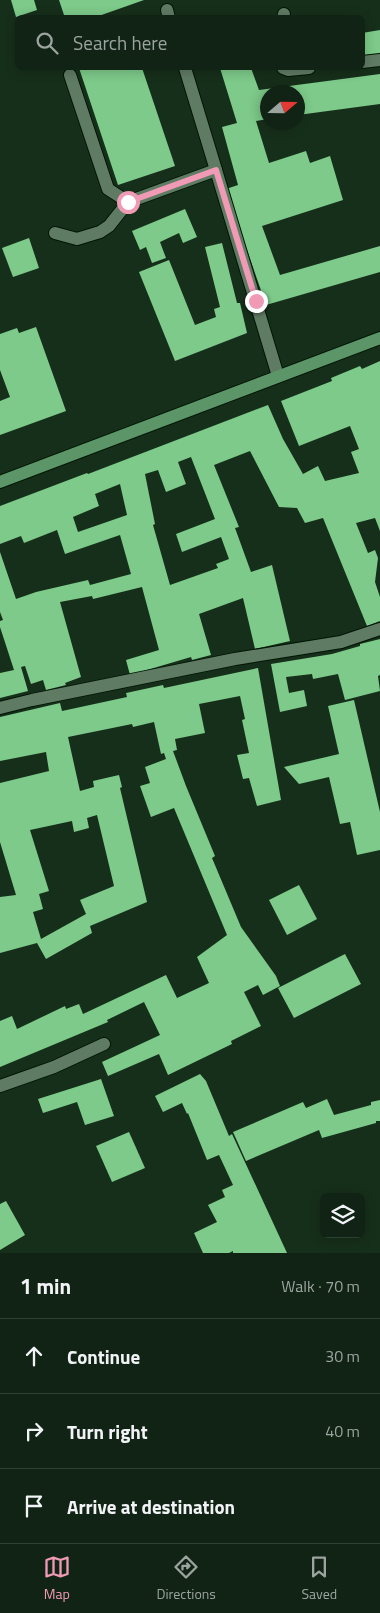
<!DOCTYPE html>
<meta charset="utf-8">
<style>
body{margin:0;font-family:"Titillium Web",sans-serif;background:#192b1d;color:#f1f3f6}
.controls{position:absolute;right:15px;bottom:15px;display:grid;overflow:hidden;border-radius:8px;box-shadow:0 2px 12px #0003}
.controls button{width:45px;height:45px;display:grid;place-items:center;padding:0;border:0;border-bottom:1px solid #304034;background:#102314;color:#f1f3f6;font:25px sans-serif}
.compass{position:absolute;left:260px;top:85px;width:45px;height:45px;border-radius:50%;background:#102314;box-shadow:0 2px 12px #0003;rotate:70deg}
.stop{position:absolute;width:15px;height:15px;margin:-11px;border:4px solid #f09ab6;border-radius:50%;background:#fff}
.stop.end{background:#f09ab6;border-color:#fff;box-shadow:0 1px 5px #0008}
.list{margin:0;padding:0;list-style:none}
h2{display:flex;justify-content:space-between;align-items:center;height:65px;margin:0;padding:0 20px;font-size:21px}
h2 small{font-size:16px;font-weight:400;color:#9ca4a0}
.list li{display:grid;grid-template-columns:32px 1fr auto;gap:15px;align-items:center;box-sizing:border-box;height:75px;padding:0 20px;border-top:1px solid #304034}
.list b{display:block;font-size:19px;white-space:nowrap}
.list em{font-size:16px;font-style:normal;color:#9ca4a0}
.icon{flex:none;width:28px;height:28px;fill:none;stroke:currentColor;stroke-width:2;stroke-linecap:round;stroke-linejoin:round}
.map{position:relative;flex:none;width:380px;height:1253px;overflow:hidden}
.search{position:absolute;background:#102314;box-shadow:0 2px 12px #0003;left:15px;right:15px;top:15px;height:55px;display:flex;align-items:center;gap:12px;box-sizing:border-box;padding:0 18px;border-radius:8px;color:#9ca4a0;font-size:19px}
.sheet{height:290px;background:#102314}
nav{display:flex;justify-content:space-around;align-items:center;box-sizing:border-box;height:70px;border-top:1px solid #304034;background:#102314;font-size:14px;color:#9ca4a0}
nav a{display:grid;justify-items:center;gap:2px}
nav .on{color:#f09ab6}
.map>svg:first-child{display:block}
.building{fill:#7dca8a;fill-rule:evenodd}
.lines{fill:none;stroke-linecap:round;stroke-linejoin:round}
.lane-casing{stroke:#011605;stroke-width:14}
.secondary-casing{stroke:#011605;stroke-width:14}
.lane{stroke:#607b64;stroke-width:12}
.secondary{stroke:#5c9568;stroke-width:12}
.route{stroke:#f09ab6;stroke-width:6}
</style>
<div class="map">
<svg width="380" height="1253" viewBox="0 0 380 1253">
<rect width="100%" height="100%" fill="#162f1a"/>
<g class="building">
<path d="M11 0H34L37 10 16 17Z"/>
<path d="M59 0H144L93 18H65Z"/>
<path d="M380 30V54L362 56V33Z"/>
<path d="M79 68H142L175 166 118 185Z"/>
<path d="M220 68H251L259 90 380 74V104L298 115V92H268V119L256 121 269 163 306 151 310 163 330 156 343 200 262 226 280 275 380 246V272L266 305 226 189 238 185 222 127 237 123Z"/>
<path d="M185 209 197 237 183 243 179 233 160 242 166 258 152 263 146 247 140 250 132 231Z"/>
<path d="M29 238 39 268 13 277 2 248Z"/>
<path d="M222 243 237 303H240L247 333 175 361 139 272 169 260 195 325 216 317 214 309 220 307 205 247Z"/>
<path d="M36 327 66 411 0 435V401L10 397 0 370V334L17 328 19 333Z"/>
<path d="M380 361V531L375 518 356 523 368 553 375 550 378 558 375 582 380 597V621L367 626 323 518 305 523 297 508 279 507 250 451 214 465 239 527 235 528 251 572 272 565 290 641 255 649 243 598 199 614 211 655 192 660 191 657 130 675 126 660 159 650 142 587 93 599 92 596 60 602 81 677 65 683 66 685 46 690 43 680 31 684 25 666 21 667 28 691 0 698V673L14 670 0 627V621L3 620 0 612V552L16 599 36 592 88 580 90 585 131 574 120 535 65 554 57 530 24 543 21 536 0 544V506L87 473 88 474 268 405 283 439 303 474 318 466 325 481 359 473 351 452 359 449 350 426 299 446 281 401 332 381 331 378 360 366 362 369ZM191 457 215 519 176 534 182 552 221 537 229 559 216 564 218 568 170 585 153 525 155 524 145 474 158 470 166 492 186 484 178 462ZM120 484 127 515 78 532 73 517 99 506 95 494Z"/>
<path d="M380 639V675L378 676 380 691 345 700 338 674 313 679 312 674 286 677 289 693 304 690 307 706 280 712 271 664 332 654 360 646V644Z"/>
<path d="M258 668 281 800 257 806 249 778 243 779 237 755 249 753 242 720 245 719 240 696 199 704 205 733 175 739 177 750 173 751 186 786 215 856 212 858 241 927 276 976 280 986 263 995 258 985 244 992 261 1026 231 1041 232 1044 168 1075 159 1054 108 1076 102 1062 160 1035 144 1002 107 1020 108 1022 0 1067V1021L12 1016 17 1029 65 1006 66 1009 79 1004 83 1014 166 975 177 998 209 983 197 957 227 935 174 808 151 817 140 786 150 783 145 767 166 759 164 753 161 754 154 722 133 727 132 724 68 737 80 791 94 787 93 781 119 775 122 787 120 788 147 902 90 926 92 933 46 959 37 943 0 953V897L16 895 0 842V783L49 771 46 752 0 761V717L60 703 62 711 127 697 126 693 163 685 164 688ZM97 815 114 886 80 900 86 914 41 939 33 912 43 909 39 894 49 891 30 830 72 821 74 832 89 828 87 818Z"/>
<path d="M354 700 380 812V850L357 855 350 822 340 824 329 777 299 784 284 767 339 754 328 706Z"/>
<path d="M299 885 317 919 287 935 269 900Z"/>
<path d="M345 954 361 984 294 1018 278 988Z"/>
<path d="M200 1074 206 1081 229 1136 232 1134 287 1253H233V1251L229 1253H203L194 1233 217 1222 208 1205 225 1197 222 1190 233 1185 219 1155 207 1160 188 1113 187 1114 182 1103 163 1112 155 1096Z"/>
<path d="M101 1079 114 1116 85 1125 77 1102 43 1113 38 1099Z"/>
<path d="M327 1099 334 1115 371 1105V1102L380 1100V1121H376V1123L322 1138 319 1130 246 1161 233 1132 303 1102 306 1108Z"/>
<path d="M129 1132 145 1168 112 1182 96 1146Z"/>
<path d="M6 1201 25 1235 0 1250V1204Z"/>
</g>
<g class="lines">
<g class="lane-casing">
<g id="lane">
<path d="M167 10 169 18"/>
<path d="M283 18 284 14"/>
<path d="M362 62 380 60"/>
<path d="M185 68 216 170"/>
<path d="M283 68 288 70 309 68"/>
<path d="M70 75 108 189 128 202 216 170 278 376"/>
<path d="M55 233 77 239 100 232 109 226 128 202"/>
<path d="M0 708 32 700 235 659 341 642 380 629"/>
<path d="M0 1086 54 1067 104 1044"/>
</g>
</g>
<g class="secondary-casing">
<path id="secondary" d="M0 482 380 338"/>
</g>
<use href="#lane" class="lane"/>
<use href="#secondary" class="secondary"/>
</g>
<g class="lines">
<path class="route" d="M128 202 216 170 256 301"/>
</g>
</svg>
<div class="controls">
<button><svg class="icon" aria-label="layers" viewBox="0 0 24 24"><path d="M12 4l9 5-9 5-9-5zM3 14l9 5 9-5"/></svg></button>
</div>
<svg class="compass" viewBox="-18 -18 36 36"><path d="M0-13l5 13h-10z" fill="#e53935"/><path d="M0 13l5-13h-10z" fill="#9ca4a0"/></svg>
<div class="stop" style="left:128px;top:202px"></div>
<div class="stop end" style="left:256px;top:301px"></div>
<div class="search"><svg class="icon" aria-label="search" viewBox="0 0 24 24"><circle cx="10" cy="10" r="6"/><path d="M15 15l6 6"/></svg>Search here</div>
</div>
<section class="sheet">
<h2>1 min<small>Walk · 70 m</small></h2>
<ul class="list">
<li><svg class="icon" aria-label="ahead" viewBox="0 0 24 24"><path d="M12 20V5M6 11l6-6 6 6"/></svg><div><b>Continue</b></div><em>30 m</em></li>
<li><svg class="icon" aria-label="right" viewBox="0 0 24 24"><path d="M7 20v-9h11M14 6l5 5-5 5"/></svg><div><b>Turn right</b></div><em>40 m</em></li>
<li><svg class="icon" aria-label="arrive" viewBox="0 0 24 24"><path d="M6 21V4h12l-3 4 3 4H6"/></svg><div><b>Arrive at destination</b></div></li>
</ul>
</section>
<nav>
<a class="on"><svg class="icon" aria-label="map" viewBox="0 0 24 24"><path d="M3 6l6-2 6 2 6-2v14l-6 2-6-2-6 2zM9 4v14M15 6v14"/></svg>Map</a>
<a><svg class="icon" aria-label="directions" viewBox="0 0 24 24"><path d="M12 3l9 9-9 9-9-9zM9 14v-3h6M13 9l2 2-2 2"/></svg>Directions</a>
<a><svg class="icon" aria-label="saved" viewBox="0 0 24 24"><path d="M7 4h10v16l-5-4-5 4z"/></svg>Saved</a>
</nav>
